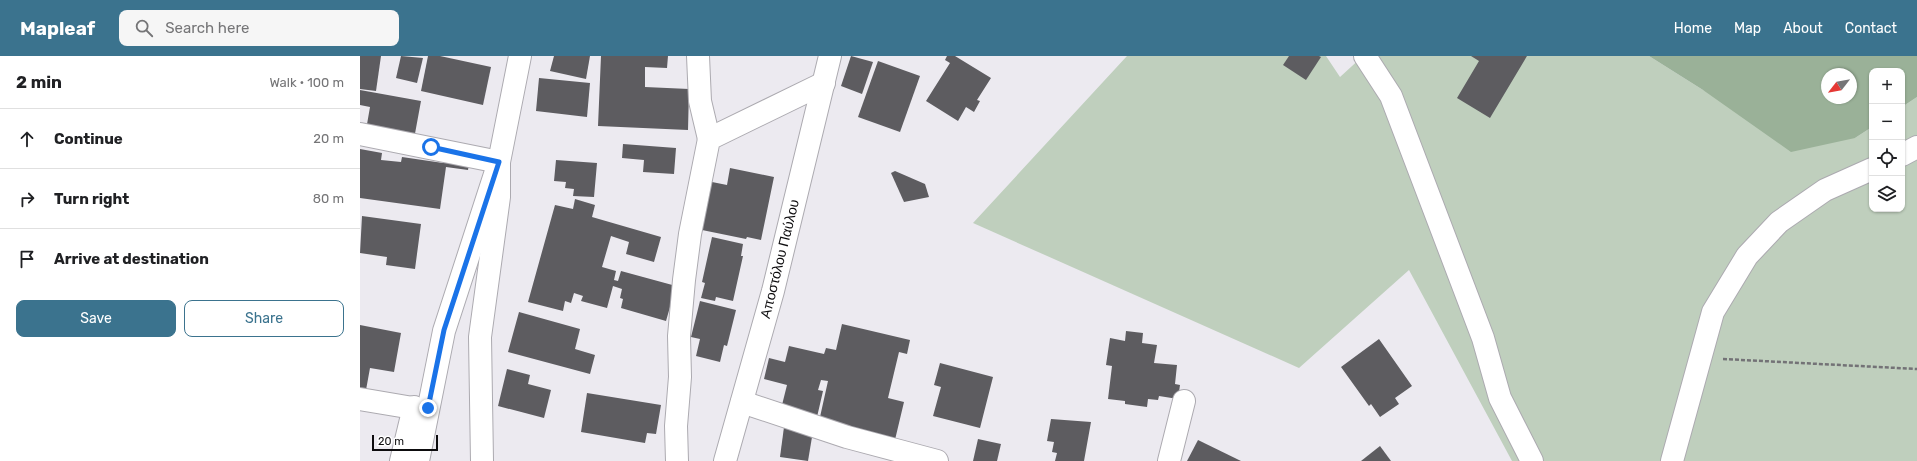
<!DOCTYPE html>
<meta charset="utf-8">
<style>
body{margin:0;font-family:Rubik,sans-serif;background:#f6f6f6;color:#202124}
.controls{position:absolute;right:12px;top:12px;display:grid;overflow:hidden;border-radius:8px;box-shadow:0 1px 3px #0004}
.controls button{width:36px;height:36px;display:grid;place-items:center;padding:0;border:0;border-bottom:1px solid #e0e0e0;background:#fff;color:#202124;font:20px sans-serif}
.compass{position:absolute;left:1461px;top:12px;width:36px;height:36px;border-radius:50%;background:#fff;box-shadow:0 1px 3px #0004;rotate:239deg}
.scale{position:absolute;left:12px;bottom:10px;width:66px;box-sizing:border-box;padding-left:4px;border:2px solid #0d0c0e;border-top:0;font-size:11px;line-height:14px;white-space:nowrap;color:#0d0c0e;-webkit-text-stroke:3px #fff;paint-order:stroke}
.stop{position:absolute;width:12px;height:12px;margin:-9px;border:3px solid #1a73e8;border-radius:50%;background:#fff}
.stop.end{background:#1a73e8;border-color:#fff;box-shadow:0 1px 4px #0008}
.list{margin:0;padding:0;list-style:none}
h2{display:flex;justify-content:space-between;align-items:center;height:52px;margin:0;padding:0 16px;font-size:17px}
h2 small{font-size:13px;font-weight:400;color:#757577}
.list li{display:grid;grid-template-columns:26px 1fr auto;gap:12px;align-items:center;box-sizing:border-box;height:60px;padding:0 16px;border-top:1px solid #e0e0e0}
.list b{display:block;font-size:15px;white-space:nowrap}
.list em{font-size:13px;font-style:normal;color:#757577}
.actions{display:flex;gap:8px;padding:12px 16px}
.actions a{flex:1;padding:9px 0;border:1px solid #3b738e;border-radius:8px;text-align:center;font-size:14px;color:#3b738e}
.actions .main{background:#3b738e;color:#fff}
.icon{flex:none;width:22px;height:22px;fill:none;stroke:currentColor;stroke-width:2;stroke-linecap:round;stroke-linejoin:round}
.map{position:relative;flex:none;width:1557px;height:405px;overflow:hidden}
header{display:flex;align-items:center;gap:24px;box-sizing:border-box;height:56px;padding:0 20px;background:#3b738e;color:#fff}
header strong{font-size:19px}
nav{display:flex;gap:22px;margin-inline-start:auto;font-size:14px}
.search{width:280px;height:36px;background:#f6f6f6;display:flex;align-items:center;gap:10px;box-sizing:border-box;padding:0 14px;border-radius:8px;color:#757577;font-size:15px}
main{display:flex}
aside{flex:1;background:#fff}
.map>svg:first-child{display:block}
.green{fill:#bfcfbd}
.forest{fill:#9ab198;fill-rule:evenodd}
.building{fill:#5d5c60}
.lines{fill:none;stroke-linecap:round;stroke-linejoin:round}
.minor-casing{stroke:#acaab0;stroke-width:24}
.path{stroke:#737276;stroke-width:2.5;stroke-dasharray:4 2;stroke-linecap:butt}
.minor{stroke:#fff;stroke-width:22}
.route{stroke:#1a73e8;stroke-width:5}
.labels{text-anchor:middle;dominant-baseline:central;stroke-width:4;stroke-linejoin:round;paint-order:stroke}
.street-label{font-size:14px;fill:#0d0c0e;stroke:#fff}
</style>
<header>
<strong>Mapleaf</strong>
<div class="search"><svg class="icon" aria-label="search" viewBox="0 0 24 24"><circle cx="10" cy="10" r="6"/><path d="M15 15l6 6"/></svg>Search here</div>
<nav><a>Home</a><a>Map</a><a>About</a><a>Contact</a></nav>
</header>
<main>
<aside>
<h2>2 min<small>Walk · 100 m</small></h2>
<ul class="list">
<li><svg class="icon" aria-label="ahead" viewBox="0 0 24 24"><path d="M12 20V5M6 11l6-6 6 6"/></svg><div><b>Continue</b></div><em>20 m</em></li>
<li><svg class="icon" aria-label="right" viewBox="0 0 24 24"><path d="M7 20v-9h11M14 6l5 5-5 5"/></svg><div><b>Turn right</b></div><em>80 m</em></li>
<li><svg class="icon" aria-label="arrive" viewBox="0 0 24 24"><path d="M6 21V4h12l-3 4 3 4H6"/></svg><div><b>Arrive at destination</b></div></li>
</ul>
<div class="actions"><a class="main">Save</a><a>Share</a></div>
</aside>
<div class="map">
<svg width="1557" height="405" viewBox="0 0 1557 405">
<rect width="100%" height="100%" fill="#eceaf0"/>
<path class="green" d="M767 0H966L980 21 1003 0H1289L1343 34 1495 82 1512 71V153H1542V51L1557 41V405H1152L1049 214 939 312 613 167Z"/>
<path class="forest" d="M1289 0H1557V41L1542 51V15H1512V71L1495 82 1431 96 1343 34ZM1467 18H1491V42H1467Z"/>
<g class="building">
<path d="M0 0H21L16 35 0 33Z"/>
<path d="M41 0 63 2 57 27 36 22Z"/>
<path d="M68 0H80L131 11 123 49 61 35Z"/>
<path d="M194 0H230L226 23 190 15Z"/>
<path d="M241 0H308L307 12 285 11V31L329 33 328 74 238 70Z"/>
<path d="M491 0 513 6 502 38 481 30Z"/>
<path d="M587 0H595L631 22 617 44 620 45 614 56 606 51 598 65 566 45 590 7 585 4Z"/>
<path d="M929 0H959L961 1 946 24 923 9Z"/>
<path d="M1111 0H1167L1130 62 1097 42 1119 5Z"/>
<path d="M518 5 560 20 540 76 498 61Z"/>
<path d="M179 22 230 27 227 61 176 55Z"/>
<path d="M0 34 61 45 54 83 6 74 10 51 0 49Z"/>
<path d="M263 88 316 92 314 118 283 116 284 104 262 102Z"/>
<path d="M0 93 22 97 21 104 41 106 42 101 83 107 84 99 110 102 108 114 86 111 80 153 0 142Z"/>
<path d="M196 104 237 107 234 141 213 140 214 133 205 132 206 126 194 125Z"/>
<path d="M370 112 414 121 401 184 387 181 386 183 342 174 352 126 367 129Z"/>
<path d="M535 115 565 128 569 141 544 146 531 117Z"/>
<path d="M215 143 235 149 232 161 301 181 294 206 266 198 269 186 251 180 242 211 256 215 254 224 258 225 261 215 316 230 306 265 261 252 263 243 260 242 262 233 253 230 247 252 221 245 223 240 214 237 211 247 205 245 203 255 168 246 195 149 213 153Z"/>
<path d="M2 160 61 168 55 213 26 209 27 201 0 197Z"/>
<path d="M352 181 383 188 381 200H383L373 245 356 241 355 245 341 242 345 227 342 226Z"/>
<path d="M340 245 376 254 367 290 364 289 360 306 336 300 340 283 331 281Z"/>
<path d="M159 256 220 273 215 293 235 299 230 318 148 296Z"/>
<path d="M482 268 550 284 547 298 539 296 528 342 544 346 534 388 458 370 468 325 461 324 458 334 463 335 457 361 421 353 427 329 404 323 409 302 425 306 429 290 464 298 466 292 476 294Z"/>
<path d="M0 269 41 277 34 316 10 312 6 334 0 333Z"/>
<path d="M766 275 783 277 782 287 797 289 794 307 817 309 815 328 820 329 818 343 799 340 798 344 788 343 787 351 765 348V345L748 343 752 310 746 309 750 282 765 285Z"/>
<path d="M1019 283 1052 330 1035 342 1039 348 1020 361 1011 348 1009 350 981 311Z"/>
<path d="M580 307 633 321 620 372 573 360 581 331 574 329Z"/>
<path d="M147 313 170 319 168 328 191 334 184 362 138 350Z"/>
<path d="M227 337 301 349 296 378 287 377 285 387 221 376Z"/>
<path d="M691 363 731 366 724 405H695L697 397 692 396 694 386 687 385Z"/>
<path d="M424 371 453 375 448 405 420 401Z"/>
<path d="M618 383 641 388 637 405H613Z"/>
<path d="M838 384 881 405H827Z"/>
<path d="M1020 390 1031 405H1001Z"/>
</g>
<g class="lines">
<g class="minor-casing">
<g id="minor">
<path d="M338 0 340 45 349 83"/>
<path d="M1005 0 1031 40 1123 282 1140 342 1172 405"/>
<path d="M0 78 139 106V141L120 281 122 405"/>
<path d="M1542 99 1557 91"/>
<path d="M0 343 53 352"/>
<path d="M382 346 487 381 577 405"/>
<path d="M41 405 54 351"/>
<path d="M58 405 84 275 139 106 160 0"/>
<path d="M317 405 316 370 320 321 319 280 324 224 330 178 349 83 464 27"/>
<path d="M365 405 413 235 470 0"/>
<path d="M809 405 824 345"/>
<path d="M1312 405 1353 256 1387 200 1419 166 1465 134 1512 113"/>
</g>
</g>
<path class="path" d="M1363 303 1557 313"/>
<use href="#minor" class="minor"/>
</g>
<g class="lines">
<path class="route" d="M68 352 84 274 139 106 71 91"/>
</g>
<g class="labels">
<g class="street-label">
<text transform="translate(420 203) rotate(-76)">Αποστόλου Παύλου</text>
</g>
</g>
</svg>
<div class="controls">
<button>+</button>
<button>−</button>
<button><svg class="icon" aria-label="locate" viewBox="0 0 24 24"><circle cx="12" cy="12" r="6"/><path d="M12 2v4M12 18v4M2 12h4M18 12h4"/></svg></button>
<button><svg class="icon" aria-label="layers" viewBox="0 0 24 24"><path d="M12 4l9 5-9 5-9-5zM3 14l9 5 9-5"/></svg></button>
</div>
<svg class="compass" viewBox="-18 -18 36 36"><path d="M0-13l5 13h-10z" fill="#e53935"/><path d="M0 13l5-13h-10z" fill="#757577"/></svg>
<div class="scale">20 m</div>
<div class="stop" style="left:71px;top:91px"></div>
<div class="stop end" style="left:68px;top:352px"></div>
</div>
</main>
